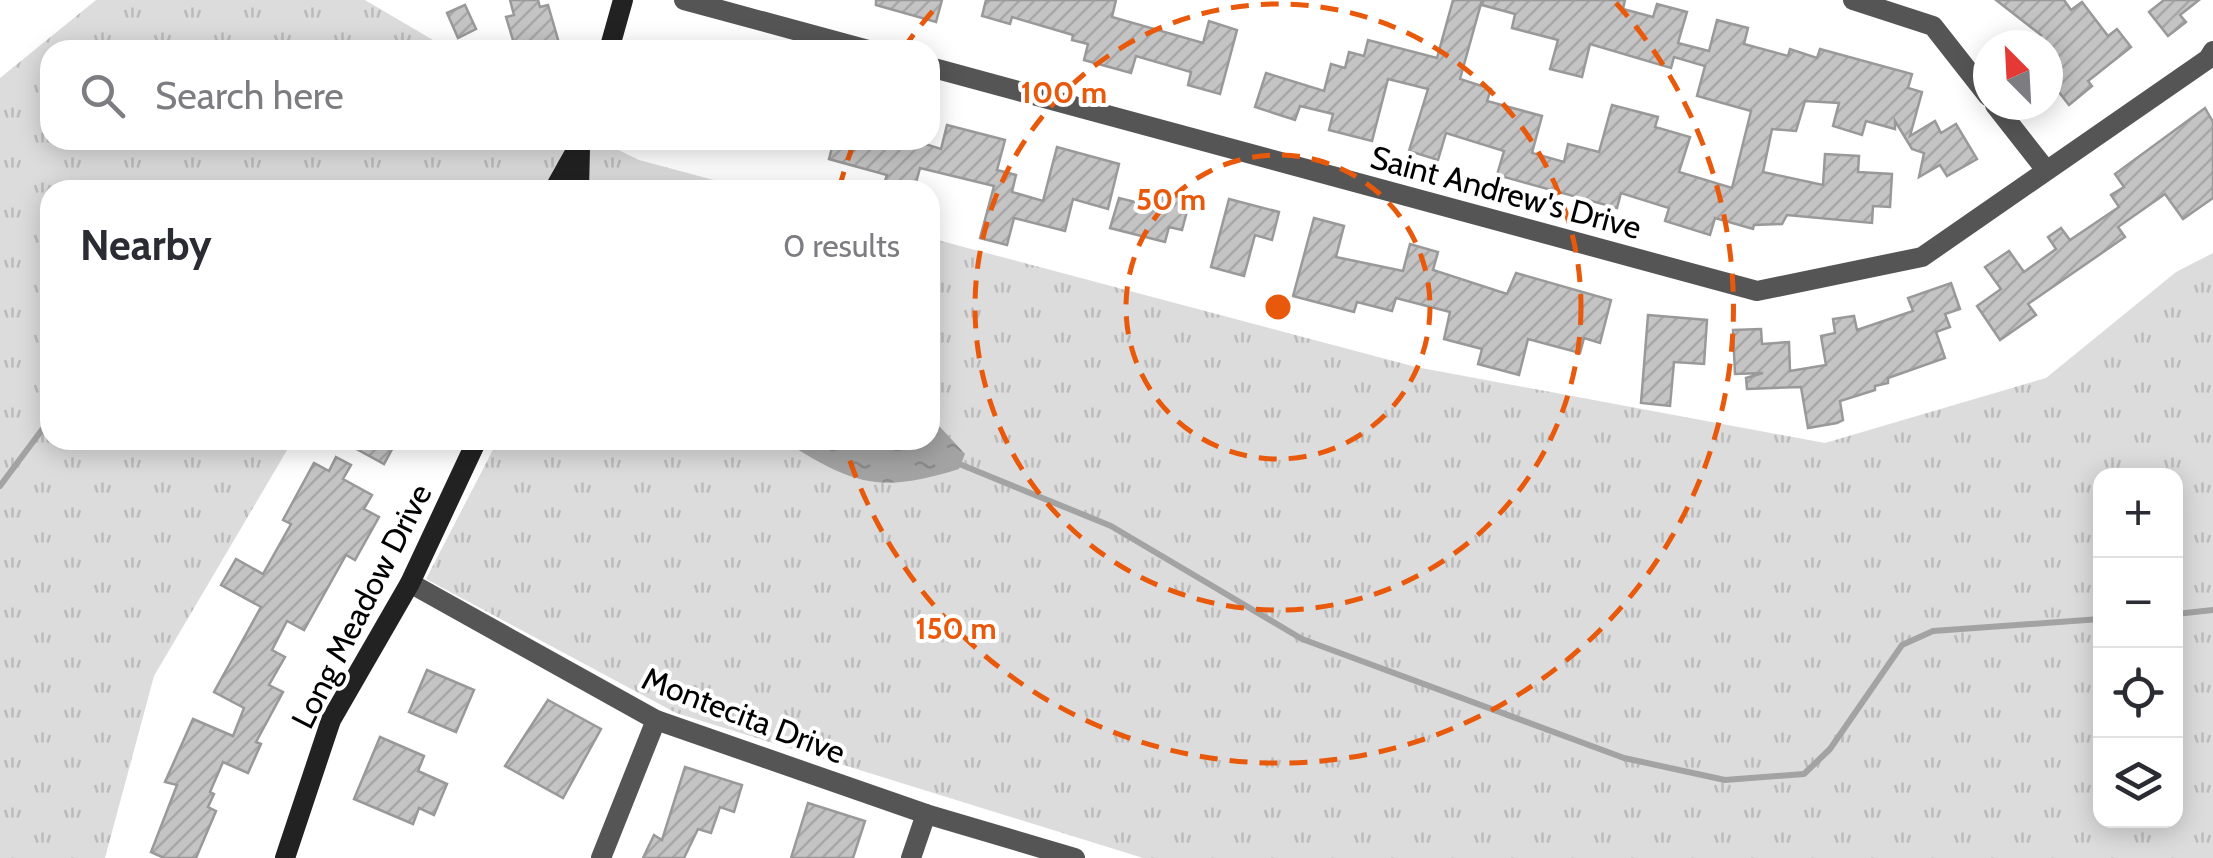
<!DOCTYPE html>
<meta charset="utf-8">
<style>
body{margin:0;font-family:Cabin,sans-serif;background:#f2f2f3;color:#2b2b33}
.controls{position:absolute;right:30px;bottom:30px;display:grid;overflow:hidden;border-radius:20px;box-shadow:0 5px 25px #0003}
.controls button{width:90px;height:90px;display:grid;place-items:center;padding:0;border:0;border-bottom:2px solid #e1e1e2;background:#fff;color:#2b2b33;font:50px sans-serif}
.compass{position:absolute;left:1973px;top:30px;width:90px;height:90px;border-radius:50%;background:#fff;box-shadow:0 5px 25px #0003;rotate:336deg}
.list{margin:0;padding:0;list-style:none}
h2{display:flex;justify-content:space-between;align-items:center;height:130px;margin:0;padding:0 40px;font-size:42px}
h2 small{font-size:32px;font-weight:400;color:#7c7c81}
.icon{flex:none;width:55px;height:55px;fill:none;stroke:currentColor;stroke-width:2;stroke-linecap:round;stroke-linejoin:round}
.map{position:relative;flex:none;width:2213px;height:858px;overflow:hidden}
.search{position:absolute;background:#fff;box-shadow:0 5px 25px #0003;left:40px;top:40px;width:900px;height:110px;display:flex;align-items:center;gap:25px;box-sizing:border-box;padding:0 35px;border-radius:30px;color:#7c7c81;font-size:38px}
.panel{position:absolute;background:#fff;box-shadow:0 5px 25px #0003;left:40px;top:180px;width:900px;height:270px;border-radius:30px}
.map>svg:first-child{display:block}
.grass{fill:url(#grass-tufts);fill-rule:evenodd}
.water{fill:url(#water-ripples)}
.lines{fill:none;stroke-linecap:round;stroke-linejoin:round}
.stream{stroke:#a3a3a3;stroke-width:6}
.building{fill:url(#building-hatch);stroke:#999;stroke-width:2.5}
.street{stroke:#555;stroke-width:20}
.secondary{stroke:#222;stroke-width:20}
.ring{fill:none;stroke:#e8590c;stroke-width:5;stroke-dasharray:18 12}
.labels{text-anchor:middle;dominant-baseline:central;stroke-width:8;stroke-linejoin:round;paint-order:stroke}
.street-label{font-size:32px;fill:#000;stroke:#fff}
.centre{fill:#e8590c;stroke:#fff;stroke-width:5}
.ring-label{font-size:30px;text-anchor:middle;font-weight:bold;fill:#e8590c;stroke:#fff;stroke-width:8;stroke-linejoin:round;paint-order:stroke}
</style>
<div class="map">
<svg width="2213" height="858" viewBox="0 0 2213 858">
<defs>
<pattern id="grass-tufts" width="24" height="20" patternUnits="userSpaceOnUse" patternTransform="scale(2.5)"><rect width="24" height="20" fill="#dcdcdc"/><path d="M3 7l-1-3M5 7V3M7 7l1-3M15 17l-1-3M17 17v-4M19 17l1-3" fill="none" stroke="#bbb"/></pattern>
<pattern id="water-ripples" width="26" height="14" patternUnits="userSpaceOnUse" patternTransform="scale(2.5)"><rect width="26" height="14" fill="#a3a3a3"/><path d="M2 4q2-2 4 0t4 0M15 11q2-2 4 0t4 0" fill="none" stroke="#8b8b8b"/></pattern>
<pattern id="building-hatch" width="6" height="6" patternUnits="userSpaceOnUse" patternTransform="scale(2.5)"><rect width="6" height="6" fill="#c4c4c4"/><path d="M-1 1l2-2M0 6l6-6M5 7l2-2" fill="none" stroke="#a7a7a7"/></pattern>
</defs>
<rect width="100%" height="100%" fill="#fff"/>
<g class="grass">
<path d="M96 0H365L450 50H50V140H598L639 160 751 190H50V440H293L154 676 105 858H0V78Z"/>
<path d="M930 238 1416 367 1825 443 2046 378 2176 272 2213 253V858H1143L676 713 426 579 498 440H930ZM2100 476H2176V820H2100Z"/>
</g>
<path class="water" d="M930 416 965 454 959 469C876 495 852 483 782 440H930Z"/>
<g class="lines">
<g class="stream">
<path d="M957 463 1111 526 1302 639 1624 758 1725 780 1804 774 1830 749 1902 645 1933 631 2100 619"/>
<path d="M0 486 50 419"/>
<path d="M2176 614 2213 610"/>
</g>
</g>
<g class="building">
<path d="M510 0H538L540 7 548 5 561 50H516L506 17 514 15Z"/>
<path d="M876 0H942L936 22 876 5Z"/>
<path d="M986 0H1116L1112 17 1203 43 1209 21 1237 30 1220 94 1188 85 1191 72 1136 56 1131 73 1084 60 1088 44 1072 40 1073 35 1012 17 1010 24 982 16Z"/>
<path d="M1453 0H1482L1460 79 1491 89 1487 101 1542 116 1532 153 1564 162 1568 144 1599 152 1612 105 1658 117 1655 127 1690 137 1679 172 1732 188 1751 111 1697 96 1705 66 1674 57 1671 68 1590 44 1582 77 1550 69 1558 40 1512 28 1515 14 1482 5 1483 0H1625L1623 9 1653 17 1657 4 1687 12 1678 43 1709 51 1717 20 1748 28 1744 44 1788 56 1790 49 1817 58 1820 49 1912 74 1908 88 1922 92 1910 136 1935 121 1941 133 1956 124 1977 159 1947 176 1940 165 1919 177 1924 153 1912 149 1895 121V129L1866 121 1862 135 1833 126 1839 103 1805 101 1796 131 1772 129 1763 172 1823 185 1825 154 1859 156 1858 172 1892 174 1890 207 1873 206 1872 223 1787 215 1782 224 1754 225 1753 229 1715 218 1710 235 1665 221 1669 208 1621 193 1617 208 1497 175 1504 151 1446 133 1438 160 1409 151 1428 89 1388 79 1372 141 1329 130 1333 114 1300 106 1295 120 1255 107 1266 73 1324 91 1331 64 1345 68 1349 52 1364 56 1368 40 1437 58Z"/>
<path d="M1996 0H2064L2071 10 2082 2 2108 36 2117 29 2131 47 2088 81 2092 86 2069 105 2048 78V45H2028L2041 35Z"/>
<path d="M2164 0H2199L2180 15 2186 22 2168 36 2149 12Z"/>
<path d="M465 5 476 29 458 38 447 13Z"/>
<path d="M2205 108 2213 122V198L2183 219 2165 194 2118 227 2125 237 2028 304 2036 315 2000 340 1977 306 2001 289 1985 267 2009 251 2024 272 2056 249 2048 237 2061 228 2070 240 2119 207 2111 195 2124 187 2115 174Z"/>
<path d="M947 125 1005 140 997 170 1016 175 1012 192 1043 201 1057 147 1119 164 1108 209 1073 199 1065 231 1014 218 1007 245 980 238 994 186 920 168 914 190H882L887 175 829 159 834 140H912L941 149Z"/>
<path d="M1163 193 1190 200 1182 230 1169 227 1165 242 1110 228 1119 198 1159 208Z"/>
<path d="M1229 199 1279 212 1272 240 1255 235 1244 276 1211 267Z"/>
<path d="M1314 218 1344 226 1336 257 1403 271 1410 244 1438 252 1433 270 1507 294 1516 273 1611 300 1600 343 1584 338 1580 353 1528 339 1519 375 1478 364 1482 349 1444 339 1450 312 1396 298 1392 311 1357 302 1354 312 1293 296Z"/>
<path d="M1951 283 1960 309 1945 314 1950 327 1936 332 1945 358 1888 378V383L1875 386V390L1840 401 1843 420 1837 423 1808 428 1801 387 1747 389 1746 378 1763 373 1735 374 1733 330 1761 329 1762 344 1789 342 1790 371 1826 365 1821 336 1835 333 1833 319 1854 316 1857 330 1913 311 1908 298Z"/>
<path d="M1648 315 1707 320 1704 364 1674 362 1670 406 1641 403Z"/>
<path d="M340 440H397L384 464Z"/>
<path d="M336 457 351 465 343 479 372 495 364 509 379 517 355 560 346 555 304 630 287 621 272 650 285 657 269 685 283 692 256 742 261 744 248 773 223 762 210 792 214 794 208 807 216 811 196 858H164L151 852 177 785 165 782 193 719 233 736 244 708 214 692 261 607 221 585 236 559 263 574 291 524 283 520 314 463 329 471Z"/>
<path d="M427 670 474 690 456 732 409 712Z"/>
<path d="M548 700 601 729 563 798 505 766Z"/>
<path d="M380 737 424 756 418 771 447 784 434 815 419 808 413 824 354 799Z"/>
<path d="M685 767 742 785 734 812 720 807 711 833 698 829 684 858H643L654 835 662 840Z"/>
<path d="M808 803 865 821 853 858H791Z"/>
</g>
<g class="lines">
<g class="street">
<path d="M684 0 868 50"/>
<path d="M1853 0 1933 26 1988 96"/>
<path d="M930 67 1757 291 1922 257 2208 59 2213 51"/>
<path d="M1995 105 2046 170"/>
<path d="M410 583 656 720 926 814 1075 858"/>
<path d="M601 858 656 720"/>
<path d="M911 858 926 814"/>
</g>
<g class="secondary">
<path d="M609 50 623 0"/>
<path d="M554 190 582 140"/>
<path d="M579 190 580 148"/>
<path d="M285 858 331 720 410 583 477 440"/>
</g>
</g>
<g class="ring">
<circle cx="1278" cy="307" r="152"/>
<circle cx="1278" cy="307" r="303"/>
<path d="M839 189A455 455 0 0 1 855 140M903 49A455 455 0 0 1 940 3M1616 3A455 455 0 1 1 843 440"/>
</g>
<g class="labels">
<g class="street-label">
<text transform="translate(1506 192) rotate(15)">Saint Andrew's Drive</text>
<text transform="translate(361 606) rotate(-63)">Long Meadow Drive</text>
<text transform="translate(744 715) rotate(21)">Montecita Drive</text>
</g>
</g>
<circle cx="1278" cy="307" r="15" class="centre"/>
<g class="ring-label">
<text x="1064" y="103">100 m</text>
<text x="1171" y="210">50 m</text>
<text x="956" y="639">150 m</text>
</g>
</svg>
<div class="controls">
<button>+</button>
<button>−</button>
<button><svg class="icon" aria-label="locate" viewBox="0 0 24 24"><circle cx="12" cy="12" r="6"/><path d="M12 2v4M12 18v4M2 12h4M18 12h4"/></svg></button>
<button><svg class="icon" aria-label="layers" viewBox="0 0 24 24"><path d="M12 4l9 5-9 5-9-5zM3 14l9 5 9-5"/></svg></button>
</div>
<svg class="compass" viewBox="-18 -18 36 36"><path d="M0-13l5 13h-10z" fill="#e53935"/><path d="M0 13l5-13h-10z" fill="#7c7c81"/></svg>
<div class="search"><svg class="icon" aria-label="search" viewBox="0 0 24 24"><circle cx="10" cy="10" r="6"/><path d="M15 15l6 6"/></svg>Search here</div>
<section class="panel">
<h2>Nearby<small>0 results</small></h2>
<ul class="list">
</ul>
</section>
</div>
